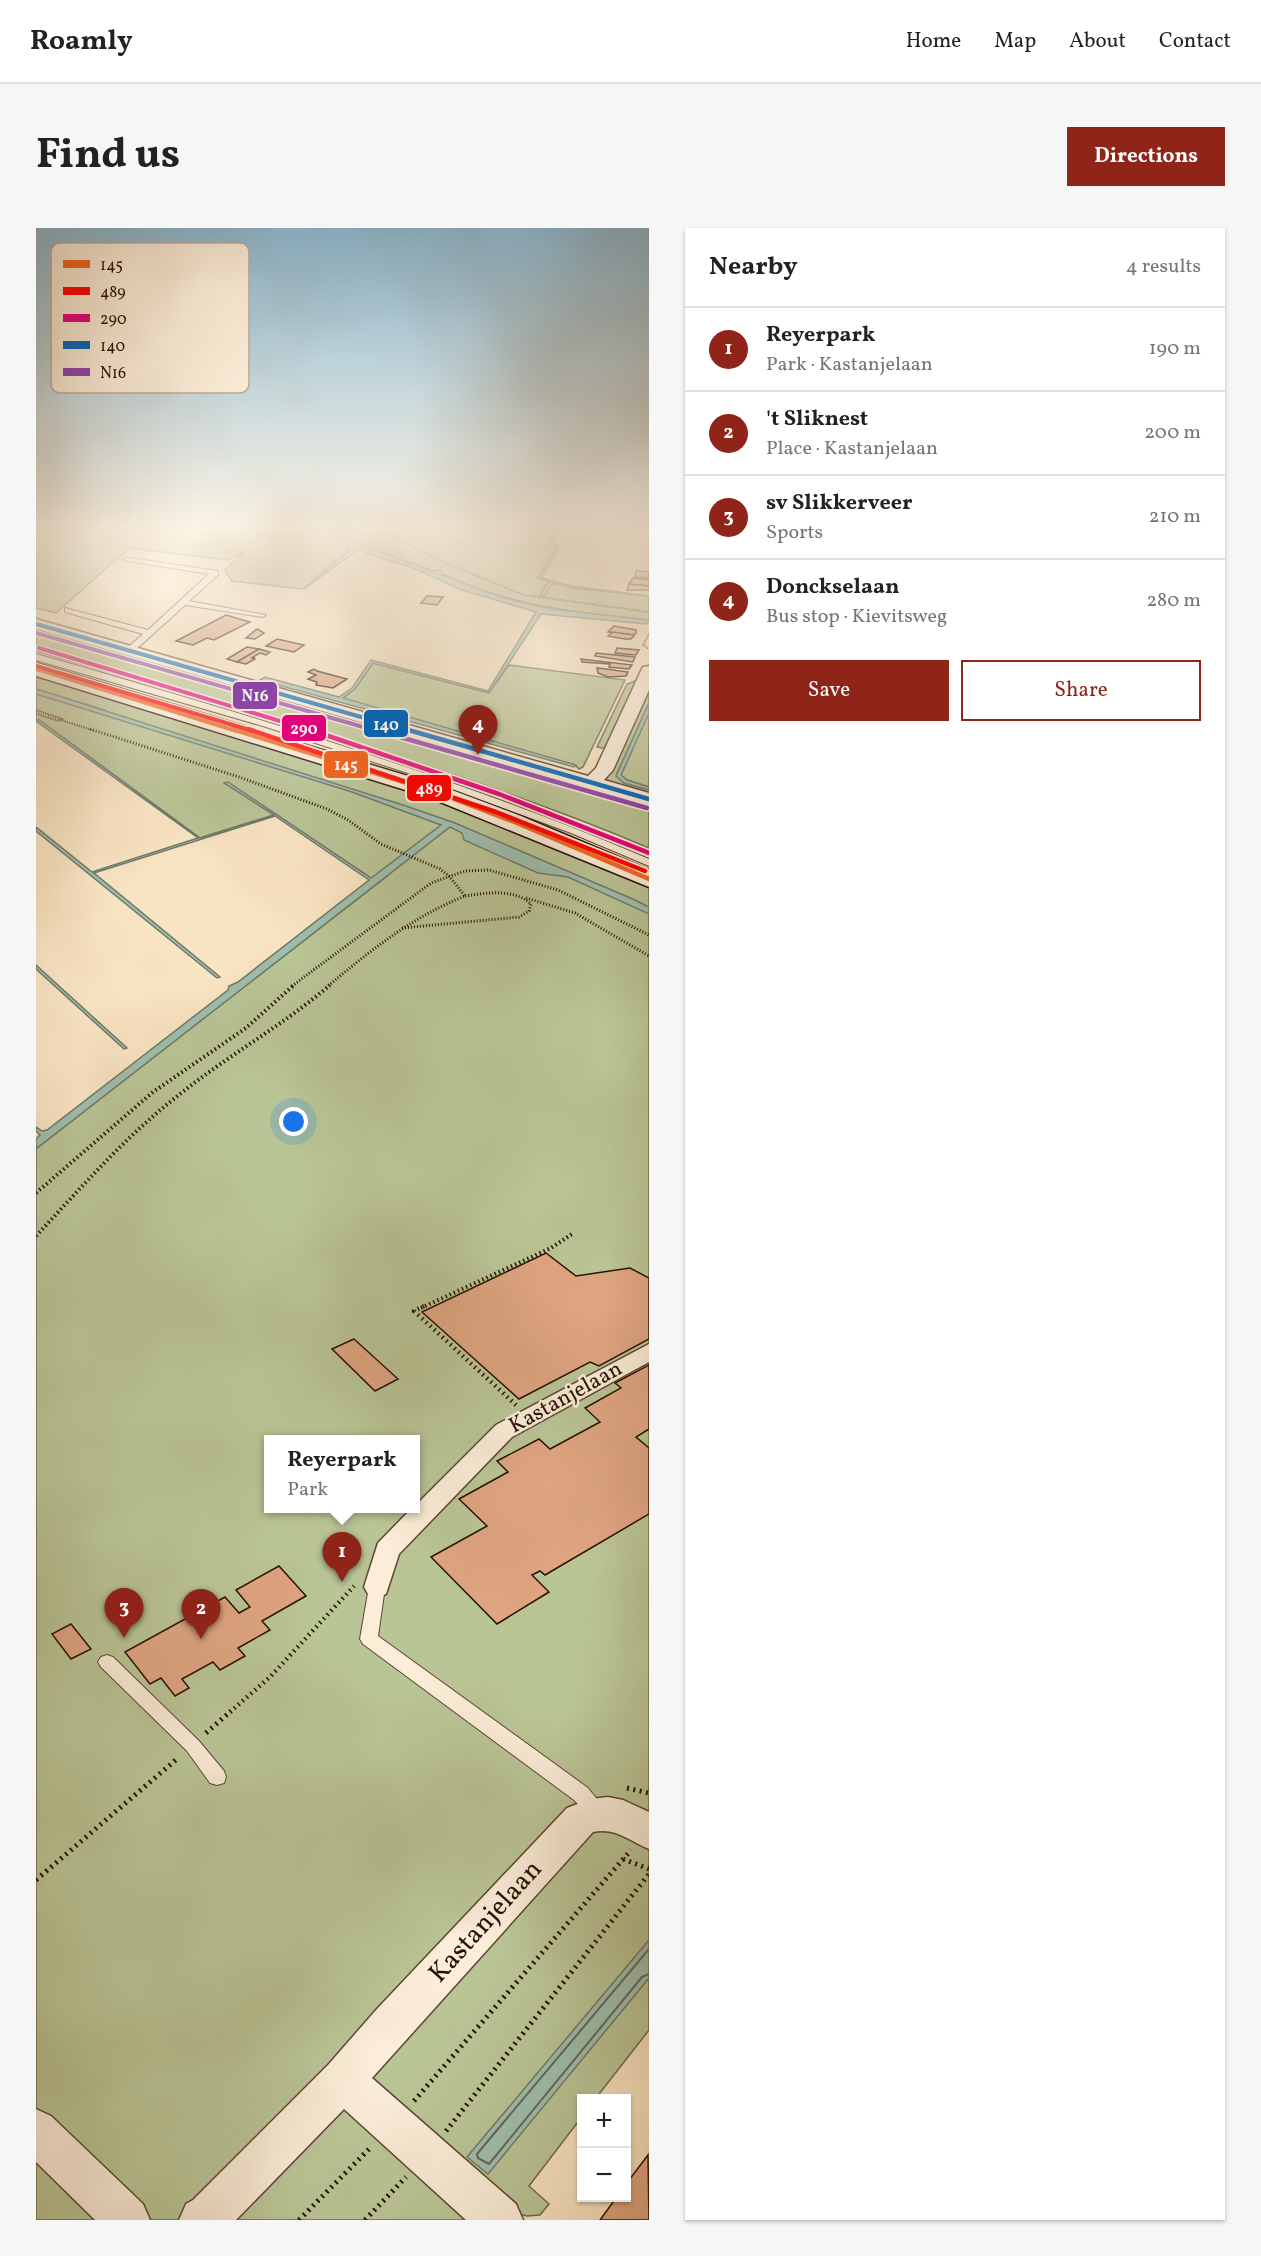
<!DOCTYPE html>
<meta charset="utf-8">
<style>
body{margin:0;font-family:Vollkorn,serif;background:#f6f6f6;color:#222}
.controls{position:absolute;right:18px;bottom:18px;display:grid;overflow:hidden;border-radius:0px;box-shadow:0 2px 4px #0004}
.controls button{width:54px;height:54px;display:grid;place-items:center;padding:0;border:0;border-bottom:2px solid #e0e0e0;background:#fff;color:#222;font:30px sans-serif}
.you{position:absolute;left:258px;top:894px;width:21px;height:21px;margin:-15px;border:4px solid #fff;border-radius:50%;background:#1a73e8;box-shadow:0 0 0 9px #1a73e833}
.badge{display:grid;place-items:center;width:39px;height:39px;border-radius:50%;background:#8f2418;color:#fff;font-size:20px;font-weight:700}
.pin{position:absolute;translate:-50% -50px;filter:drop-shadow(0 2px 3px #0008)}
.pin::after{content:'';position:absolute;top:32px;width:21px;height:18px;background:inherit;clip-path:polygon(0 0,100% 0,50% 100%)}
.popup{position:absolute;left:228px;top:1207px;width:156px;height:78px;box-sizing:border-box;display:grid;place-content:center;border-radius:0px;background:#fff;filter:drop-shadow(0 2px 4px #0005);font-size:20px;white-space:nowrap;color:#767676}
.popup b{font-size:22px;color:#222}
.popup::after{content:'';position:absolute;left:50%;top:100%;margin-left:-12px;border:12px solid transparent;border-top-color:#fff}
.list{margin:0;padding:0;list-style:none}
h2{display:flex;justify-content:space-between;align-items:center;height:78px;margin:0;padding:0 24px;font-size:26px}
h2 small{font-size:20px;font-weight:400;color:#767676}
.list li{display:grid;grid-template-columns:39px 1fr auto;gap:18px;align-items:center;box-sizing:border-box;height:84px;padding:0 24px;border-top:2px solid #e0e0e0}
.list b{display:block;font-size:22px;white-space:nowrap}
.list p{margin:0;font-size:20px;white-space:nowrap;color:#767676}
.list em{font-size:20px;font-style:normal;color:#767676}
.actions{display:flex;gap:12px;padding:18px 24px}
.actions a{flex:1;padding:14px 0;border:2px solid #8f2418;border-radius:0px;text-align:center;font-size:21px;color:#8f2418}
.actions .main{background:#8f2418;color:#fff}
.map{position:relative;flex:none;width:613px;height:1992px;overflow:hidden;border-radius:0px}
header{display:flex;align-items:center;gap:36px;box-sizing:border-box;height:84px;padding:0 30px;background:#fff;border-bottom:2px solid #e0e0e0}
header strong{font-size:28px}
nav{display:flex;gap:33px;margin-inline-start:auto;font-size:21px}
.intro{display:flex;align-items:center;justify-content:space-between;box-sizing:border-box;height:144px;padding:0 36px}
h1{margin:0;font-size:42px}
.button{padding:15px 27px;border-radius:0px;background:#8f2418;color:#fff;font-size:21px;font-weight:700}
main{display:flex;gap:36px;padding:0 36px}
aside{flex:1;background:#fff;border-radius:0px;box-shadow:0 2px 4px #0004}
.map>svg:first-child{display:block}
.green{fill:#bac596;stroke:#716a4e;stroke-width:1.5;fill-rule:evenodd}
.water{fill:#9fbfae;stroke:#6f796a;stroke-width:1.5}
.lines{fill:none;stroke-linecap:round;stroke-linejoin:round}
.shore{stroke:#64685a;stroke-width:2}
.building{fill:#dfa581;stroke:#281005;stroke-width:1.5}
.service-casing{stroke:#5c4534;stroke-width:2}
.pedestrian-casing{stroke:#5c4534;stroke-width:3}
.minor-casing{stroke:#5c4534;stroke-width:3}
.secondary-casing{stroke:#281005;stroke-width:3}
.path-far4{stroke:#281005;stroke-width:2;stroke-dasharray:1 1.5;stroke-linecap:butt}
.path-far3{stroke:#281005;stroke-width:3;stroke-dasharray:1 2;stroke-linecap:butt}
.path-far2{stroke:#281005;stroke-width:4;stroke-dasharray:1.5 3;stroke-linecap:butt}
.path-far1{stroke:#281005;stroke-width:4.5;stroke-dasharray:1.5 4;stroke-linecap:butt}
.path{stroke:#281005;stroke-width:5;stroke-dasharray:2 4.5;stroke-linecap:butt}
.service{fill:#fbedd8;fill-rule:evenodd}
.pedestrian{fill:#fbedd8;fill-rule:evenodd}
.minor{fill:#fbedd8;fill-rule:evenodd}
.secondary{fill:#fbedd8;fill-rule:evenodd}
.bus-1-far1-casing{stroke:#fbedd8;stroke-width:7}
.bus-1-casing{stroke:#fbedd8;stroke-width:8}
.bus-2-far1-casing{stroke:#fbedd8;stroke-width:7}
.bus-2-casing{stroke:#fbedd8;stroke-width:8}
.bus-3-far1-casing{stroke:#fbedd8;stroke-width:7}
.bus-3-casing{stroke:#fbedd8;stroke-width:8}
.bus-4-far1-casing{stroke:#fbedd8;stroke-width:7}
.bus-4-casing{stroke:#fbedd8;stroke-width:8}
.bus-5-far1-casing{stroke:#fbedd8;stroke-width:7}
.bus-5-casing{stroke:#fbedd8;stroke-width:8}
.bus-1-far1{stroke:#f26522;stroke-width:4}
.bus-1{stroke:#f26522;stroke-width:4.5}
.bus-2-far1{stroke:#f00;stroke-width:4}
.bus-2{stroke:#f00;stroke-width:4.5}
.bus-3-far1{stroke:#e5007d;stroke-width:4}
.bus-3{stroke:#e5007d;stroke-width:4.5}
.bus-4-far1{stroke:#0065bd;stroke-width:4}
.bus-4{stroke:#0065bd;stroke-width:4.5}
.bus-5-far1{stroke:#8e44ad;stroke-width:4}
.bus-5{stroke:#8e44ad;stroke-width:4.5}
.labels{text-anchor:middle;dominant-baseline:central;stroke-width:5;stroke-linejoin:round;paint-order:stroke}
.street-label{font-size:22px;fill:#281005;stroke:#fbedd8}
.near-street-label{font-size:27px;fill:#281005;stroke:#fbedd8}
.key{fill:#fbedd8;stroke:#bcab99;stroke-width:1.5}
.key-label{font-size:16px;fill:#281005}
.line-badge{stroke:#fbedd8;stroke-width:2}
.badge-label{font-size:16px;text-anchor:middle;font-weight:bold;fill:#fff}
</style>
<header>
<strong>Roamly</strong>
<nav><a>Home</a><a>Map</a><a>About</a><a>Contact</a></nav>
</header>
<div class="intro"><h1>Find us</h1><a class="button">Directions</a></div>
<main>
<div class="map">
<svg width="613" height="1992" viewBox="0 0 613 1992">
<rect width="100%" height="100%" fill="#f9e4c3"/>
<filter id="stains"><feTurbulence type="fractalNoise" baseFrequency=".00333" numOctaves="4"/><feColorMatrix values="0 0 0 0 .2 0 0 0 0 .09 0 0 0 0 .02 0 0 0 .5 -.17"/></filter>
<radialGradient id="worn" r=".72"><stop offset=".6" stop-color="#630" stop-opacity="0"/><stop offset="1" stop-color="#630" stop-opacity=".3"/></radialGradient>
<g class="green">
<path d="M0 299H232L221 309 225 310 236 299H288L300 313 314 321 267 361 196 353 189 342 211 322 192 332 93 320 20 385 0 380Z"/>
<path d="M301 299H434L423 314 426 315 440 299H523L512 316 522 317 502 349 514 353 507 360 504 368H508L517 355 536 360 613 368V392C539 384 476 379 407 346L406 343 395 342 318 314 309 308Z"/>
<path d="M0 405 152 450 318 492 613 577V620C415 536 206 483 0 423Z"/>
<path d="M337 435 453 465 473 437 589 452 547 539 543 541 539 537 308 472 307 470 319 461Z"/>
<path d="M0 446 363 557 613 657V1802L560 1870H546L545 1890 493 1958 513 1976 504 1987 491 1988 478 1985 450 1992H0V920L351 648 335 650 233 582 238 587 164 610 3 492 0 493V486L22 493 27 491 0 482V466L61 484 68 482 0 461ZM232 1212H380V1280H232Z"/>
<path d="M599 453H602L571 521 561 519 591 456Z"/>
<path d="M613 455V475L581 545 588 555 613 562V567L569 554Z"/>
<path d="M613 484V559L591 552 585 547Z"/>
</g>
<g class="water">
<path d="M288 299H301L309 308 318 314 464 369 514 381 613 392 611 396 505 386 453 465 337 435 319 461 307 470 540 537 538 539 224 452 229 449 303 469 316 460 335 432 452 463 500 384 426 362 377 340 322 322 268 361 314 322 300 313Z"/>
<path d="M523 299H526L516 315 525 317 506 350 536 358 613 368 536 360 517 355 508 368H504L513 354 502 350 522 318 512 316Z"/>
<path d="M0 461 370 578 419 595 599 672 613 679V686L532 649 502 645 428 612 426 605 414 599 0 921V911L4 907 0 903V899L6 903 11 902 192 762 193 758 202 754 333 652 239 588 58 645 184 749 181 750 0 603V599L56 644 162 610 0 493 3 492 164 610 238 587 188 555 192 554 335 650 405 597 316 564 0 466Z"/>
<path d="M613 475V485L585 547 591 552 613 559V562L588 555 580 548Z"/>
<path d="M0 737 91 820 88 821 0 741Z"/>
<path d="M613 1712V1750L452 1946 431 1929Z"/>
</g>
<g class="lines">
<path class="shore" d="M613 1721 441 1926 442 1930 453 1936 606 1749 613 1746"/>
</g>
<g class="building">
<path d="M600 343 613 344 612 350 599 349Z"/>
<path d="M597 350 613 352V358L593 356Z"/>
<path d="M593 356 613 358V362H591Z"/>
<path d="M391 368 407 369 401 377 385 375Z"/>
<path d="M190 387 214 394 178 412 171 410 157 417 140 413Z"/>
<path d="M578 398 600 402V405L597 407 572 404Z"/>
<path d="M221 401 228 405 219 411 210 410Z"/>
<path d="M577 404 597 407 598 408 595 411H589L572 408Z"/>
<path d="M241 411 268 417 258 424 230 418Z"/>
<path d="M211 419 223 421 201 434 191 431Z"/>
<path d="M581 420 603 422 600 427 579 425Z"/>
<path d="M223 421 234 424 230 427 224 425 217 429H219L216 430 219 431 210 436 201 434Z"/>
<path d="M560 425 599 429 597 434 559 428Z"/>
<path d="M545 431 596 437 593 441 573 439 574 436 546 434Z"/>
<path d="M561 440 570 441 592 444 590 448 572 449 562 445Z"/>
<path d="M278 441 281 443 311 451 297 460 280 457 281 454 272 451 280 447 272 444Z"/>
<path d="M510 1025 540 1048 594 1040 613 1050V1111L563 1138 554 1134 483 1171 386 1084Z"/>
<path d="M318 1111 362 1151 339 1163 296 1121Z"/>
<path d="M613 1137V1201L600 1209 613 1220V1286L509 1347 504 1343 496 1347 513 1364 461 1396 395 1329 451 1298 423 1271 472 1244 461 1233 503 1211 514 1221 564 1194 549 1180 585 1160 579 1155Z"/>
<path d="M243 1338 270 1368 226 1393 234 1402 202 1420 209 1428 184 1442 177 1434 146 1451 153 1460 139 1468 125 1450 114 1456 89 1424 189 1369 203 1385 214 1379 200 1362Z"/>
<path d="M35 1396 55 1421 35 1431 16 1406Z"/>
<path d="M612 1927 613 1992H564L580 1970H590V1956Z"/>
</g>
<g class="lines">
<g class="service-casing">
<g id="service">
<path d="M88 329 182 343V347L153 373 230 387 226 389 149 377 96 425H90V421L107 406 29 384V380L112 402 173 346 91 333 87 331Z"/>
<path d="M0 426C59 442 117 460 175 477 324 522 470 570 613 631V638L535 605 384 549 230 499 0 432Z"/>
<path d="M341 1352 347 1354 349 1359 342 1408 552 1560 571 1584 569 1590C555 1595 547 1581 538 1572L327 1416 324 1411 333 1359 335 1354Z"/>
<path d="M71 1427 77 1429 163 1513 188 1543 190 1549 188 1555 181 1557 174 1555 151 1523 65 1439 62 1434 65 1429Z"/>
</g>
</g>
<g class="pedestrian-casing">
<path id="pedestrian" d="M613 1116V1134L476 1209 363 1326 350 1366 341 1369 332 1366 328 1359 342 1315 376 1280H380V1277L460 1197Z"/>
</g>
<g class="minor-casing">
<g id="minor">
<path d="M0 391 552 548 560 540 605 443 607 439 613 438V462L577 542 568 552 613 565V577L0 401Z"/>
<path d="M572 1569 587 1572 613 1584V1621C593 1613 580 1599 557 1604L336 1850 480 1976 487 1992H430L308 1881 200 1992H143L150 1976 157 1972 292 1837 340 1782 531 1580 555 1571Z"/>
<path d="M0 1881 15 1888 107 1976 114 1992H59L0 1934Z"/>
</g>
</g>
<g class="secondary-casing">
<path id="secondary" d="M0 435 408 559 485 588 613 642V659L392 569 0 448Z"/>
</g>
<g class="path-far4">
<path d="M342 299 397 330 488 367 613 384"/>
<path d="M613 406 607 417 613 421"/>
<path d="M0 484 59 503"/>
</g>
<g class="path-far3">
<path d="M54 501 203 549 291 581 312 592 345 616 404 641 413 648 429 668C376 689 335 722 292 758"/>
<path d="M490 670 539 685 613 728"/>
<path d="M366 700 483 689 493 683 495 676C477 660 451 665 429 668"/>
<path d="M256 758 395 655 429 643 453 642 522 662 613 707"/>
</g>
<g class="path-far2">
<path d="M0 965 117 864 210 800 258 757"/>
<path d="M0 1008C45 960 87 911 139 870 189 829 245 799 294 757"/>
<path d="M385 1080 515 1020 536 1006"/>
</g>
<g class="path-far1">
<path d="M388 1078 378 1083 480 1177"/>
<path d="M194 1484 234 1449 318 1358"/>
</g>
<g class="path">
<path d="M170 1505 195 1483"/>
<path d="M591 1560 613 1565"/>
<path d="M587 1631 613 1641"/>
<path d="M0 1652 142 1530"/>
<path d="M378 1873 595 1622"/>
<path d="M410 1903 613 1646"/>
<path d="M263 1992 336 1918"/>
<path d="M329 1992 370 1949"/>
</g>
<use href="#service" class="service"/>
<use href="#pedestrian" class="pedestrian"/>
<use href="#minor" class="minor"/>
<use href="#secondary" class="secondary"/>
<g class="bus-1-far1-casing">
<path id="bus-1-far1" d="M0 441 201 503"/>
</g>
<g class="bus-1-casing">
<path id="bus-1" d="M196 501 400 564 476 593 613 651"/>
</g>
<g class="bus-2-far1-casing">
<path id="bus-2-far1" d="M0 438 217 503"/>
</g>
<g class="bus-2-casing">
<path id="bus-2" d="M212 501 460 584 609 643"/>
</g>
<g class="bus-3-far1-casing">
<path id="bus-3-far1" d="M3 420 277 503"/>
</g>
<g class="bus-3-casing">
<path id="bus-3" d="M272 501 463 566 613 625"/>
</g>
<g class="bus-4-far1-casing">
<path id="bus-4-far1" d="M0 396 374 503"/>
</g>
<g class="bus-4-casing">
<path id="bus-4" d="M369 501 613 571"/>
</g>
<g class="bus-5-far1-casing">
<path id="bus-5-far1" d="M0 405 341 503"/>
</g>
<g class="bus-5-casing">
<path id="bus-5" d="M336 501 611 580"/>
</g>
<use href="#bus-1-far1" class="bus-1-far1"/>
<use href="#bus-1" class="bus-1"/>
<use href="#bus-2-far1" class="bus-2-far1"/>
<use href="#bus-2" class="bus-2"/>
<use href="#bus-3-far1" class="bus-3-far1"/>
<use href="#bus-3" class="bus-3"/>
<use href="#bus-4-far1" class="bus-4-far1"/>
<use href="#bus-4" class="bus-4"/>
<use href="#bus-5-far1" class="bus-5-far1"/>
<use href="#bus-5" class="bus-5"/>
</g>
<linearGradient id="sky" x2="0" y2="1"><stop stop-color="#8bb8d1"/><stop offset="0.52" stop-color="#fcf3e4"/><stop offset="1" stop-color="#fcf3e4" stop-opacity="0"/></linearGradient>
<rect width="613" height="578" fill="url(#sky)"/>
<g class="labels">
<g class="street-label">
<text transform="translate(530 1170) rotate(-29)">Kastanjelaan</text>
</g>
<g class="near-street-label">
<text transform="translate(450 1694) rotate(-48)">Kastanjelaan</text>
</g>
</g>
<rect x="15" y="15" width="198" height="150" rx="9" class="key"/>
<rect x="27" y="32" width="27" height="8" fill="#f26522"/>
<rect x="27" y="59" width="27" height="8" fill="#f00"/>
<rect x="27" y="86" width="27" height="8" fill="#e5007d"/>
<rect x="27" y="113" width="27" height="8" fill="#0065bd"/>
<rect x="27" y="140" width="27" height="8" fill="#8e44ad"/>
<g class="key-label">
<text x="64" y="42">145</text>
<text x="64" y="69">489</text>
<text x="64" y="96">290</text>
<text x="64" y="123">140</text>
<text x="64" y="150">N16</text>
</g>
<g class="line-badge">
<rect x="196" y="453" width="46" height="29" rx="6" fill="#8e44ad"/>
<rect x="327" y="481" width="46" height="29" rx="6" fill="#0065bd"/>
<rect x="245" y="486" width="46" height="28" rx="6" fill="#e5007d"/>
<rect x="287" y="522" width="46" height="29" rx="6" fill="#f26522"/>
<rect x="370" y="546" width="46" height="28" rx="6" fill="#f00"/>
</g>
<g class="badge-label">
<text x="219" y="473">N16</text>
<text x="350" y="502">140</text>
<text x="268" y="506">290</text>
<text x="310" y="542">145</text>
<text x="393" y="566">489</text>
</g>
<rect width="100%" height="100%" filter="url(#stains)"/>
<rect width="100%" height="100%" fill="url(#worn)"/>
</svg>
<div class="controls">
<button>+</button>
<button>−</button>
</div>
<div class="you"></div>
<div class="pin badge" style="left:306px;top:1354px">1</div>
<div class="popup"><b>Reyerpark</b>Park</div>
<div class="pin badge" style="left:165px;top:1411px">2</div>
<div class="pin badge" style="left:88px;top:1410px">3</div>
<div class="pin badge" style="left:442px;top:527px">4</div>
</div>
<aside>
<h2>Nearby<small>4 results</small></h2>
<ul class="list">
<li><span class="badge">1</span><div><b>Reyerpark</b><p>Park · Kastanjelaan</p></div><em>190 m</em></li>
<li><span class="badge">2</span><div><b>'t Sliknest</b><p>Place · Kastanjelaan</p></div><em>200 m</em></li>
<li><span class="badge">3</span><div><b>sv Slikkerveer</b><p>Sports</p></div><em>210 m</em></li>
<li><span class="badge">4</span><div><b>Donckselaan</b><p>Bus stop · Kievitsweg</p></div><em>280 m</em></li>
</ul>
<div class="actions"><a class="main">Save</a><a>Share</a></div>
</aside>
</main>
